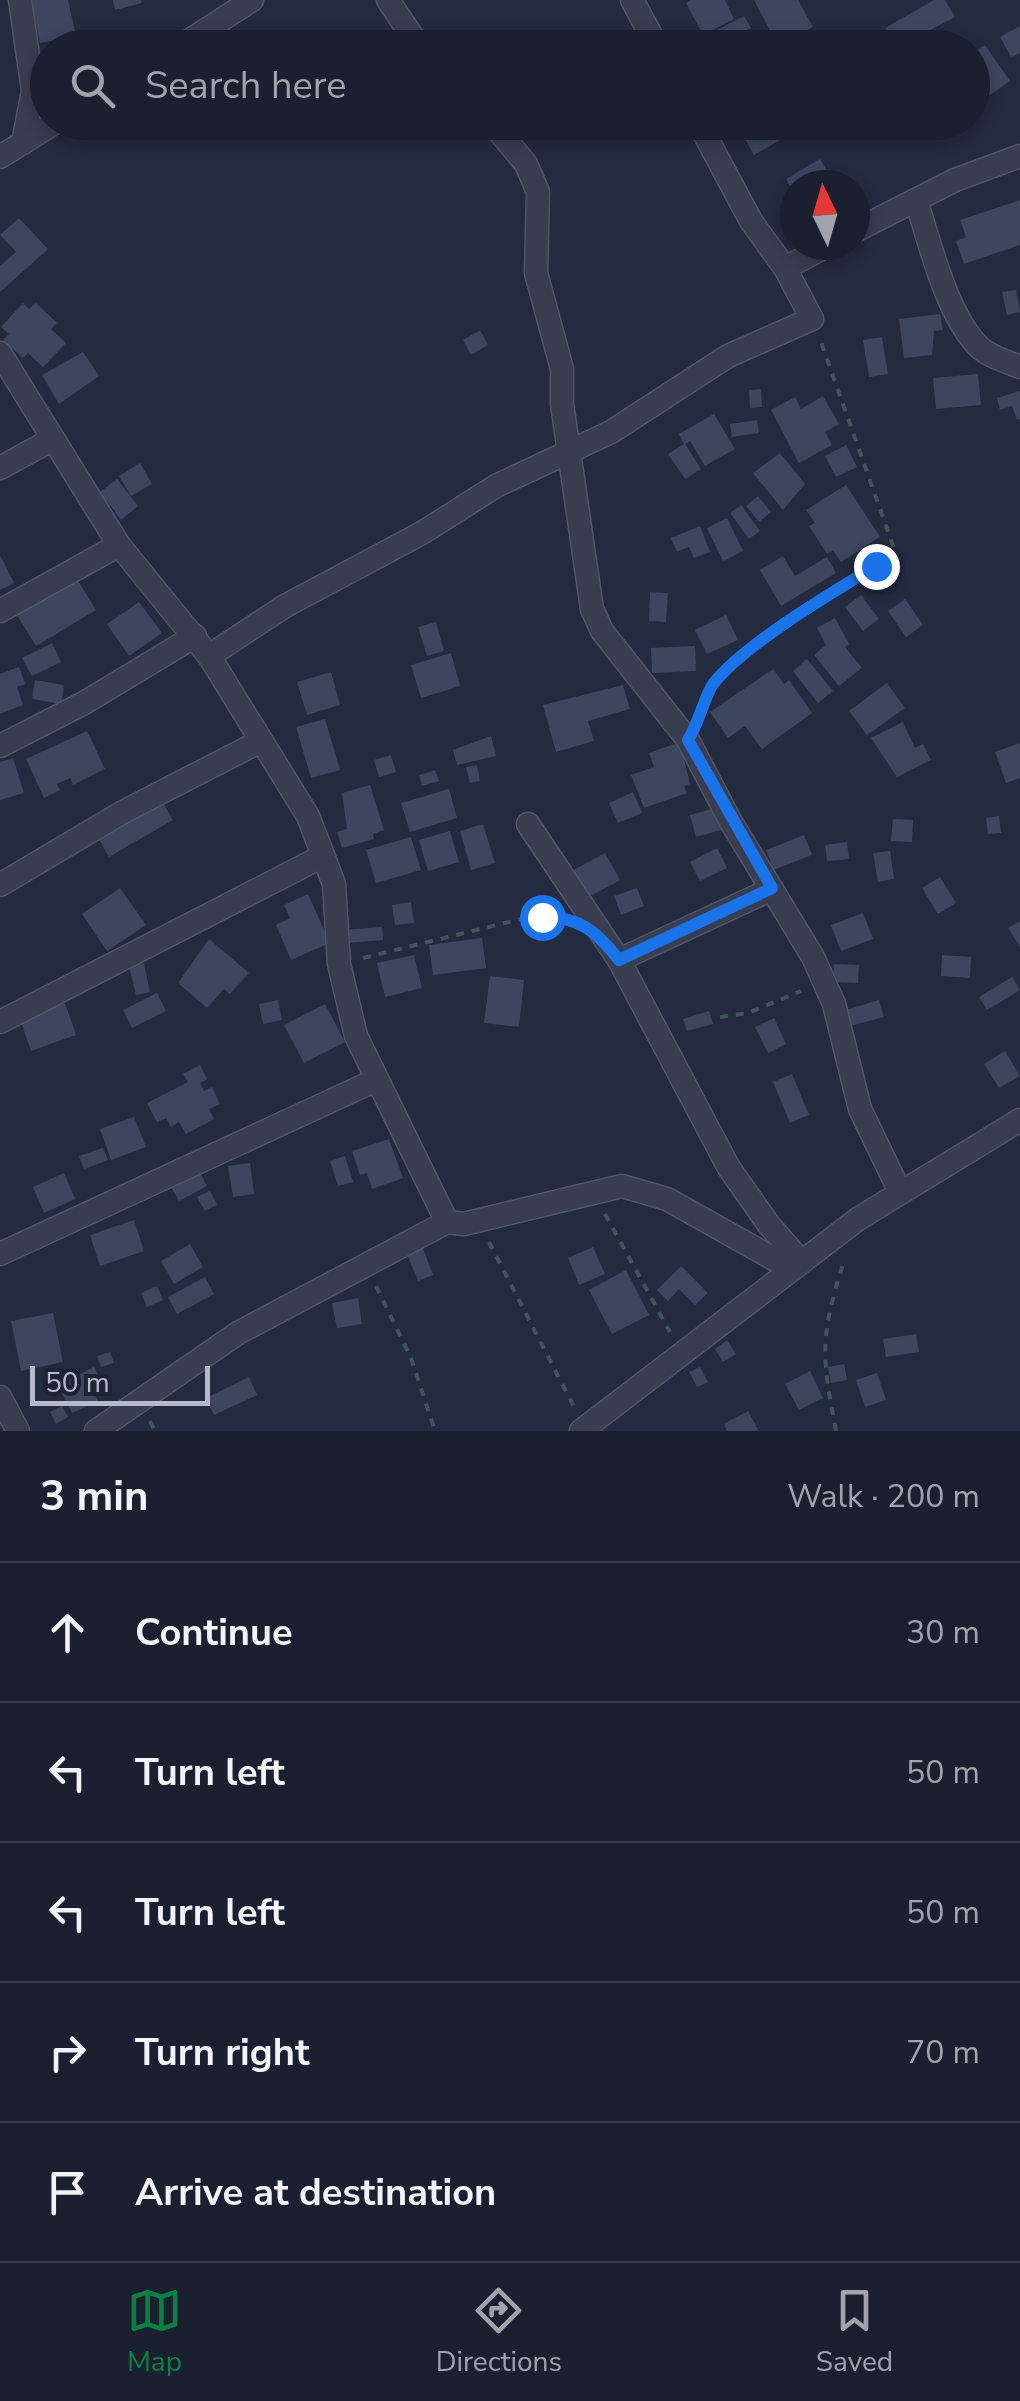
<!DOCTYPE html>
<meta charset="utf-8">
<style>
body{margin:0;font-family:"Nunito Sans",sans-serif;background:#282d3c;color:#f1f3f6}
.compass{position:absolute;left:780px;top:170px;width:90px;height:90px;border-radius:50%;background:#1b2030;box-shadow:0 5px 15px #0003;rotate:355deg}
.scale{position:absolute;left:30px;bottom:25px;width:180px;box-sizing:border-box;padding-left:10px;border:5px solid #b5b9cb;border-top:0;font-size:28px;line-height:35px;white-space:nowrap;color:#b5b9cb;-webkit-text-stroke:8px #1d2235;paint-order:stroke}
.stop{position:absolute;width:30px;height:30px;margin:-22px;border:8px solid #1a73e8;border-radius:50%;background:#fff}
.stop.end{background:#1a73e8;border-color:#fff;box-shadow:0 2px 10px #0008}
.list{margin:0;padding:0;list-style:none}
h2{display:flex;justify-content:space-between;align-items:center;height:130px;margin:0;padding:0 40px;font-size:42px}
h2 small{font-size:32px;font-weight:400;color:#a0a3ab}
.list li{display:grid;grid-template-columns:65px 1fr auto;gap:30px;align-items:center;box-sizing:border-box;height:140px;padding:0 40px;border-top:2px solid #393e4c}
.list b{display:block;font-size:38px;white-space:nowrap}
.list em{font-size:32px;font-style:normal;color:#a0a3ab}
.icon{flex:none;width:55px;height:55px;fill:none;stroke:currentColor;stroke-width:2;stroke-linecap:round;stroke-linejoin:round}
.map{position:relative;flex:none;width:1020px;height:1431px;overflow:hidden}
.search{position:absolute;background:#1b2030;box-shadow:0 5px 15px #0003;left:30px;right:30px;top:30px;height:110px;display:flex;align-items:center;gap:25px;box-sizing:border-box;padding:0 35px;border-radius:55px;color:#a0a3ab;font-size:38px}
.sheet{height:830px;background:#1b2030}
nav{display:flex;justify-content:space-around;align-items:center;box-sizing:border-box;height:140px;border-top:2px solid #393e4c;background:#1b2030;font-size:28px;color:#a0a3ab}
nav a{display:grid;justify-items:center;gap:5px}
nav .on{color:#0b8043}
.map>svg:first-child{display:block}
.building{fill:#3e455f}
.lines{fill:none;stroke-linecap:round;stroke-linejoin:round}
.minor-casing{stroke:#505568;stroke-width:25}
.path{stroke:#42545b;stroke-width:4;stroke-dasharray:8 8;stroke-linecap:butt}
.minor{stroke:#393d50;stroke-width:22}
.route{stroke:#1a73e8;stroke-width:12}
</style>
<div class="map">
<svg width="1020" height="1431" viewBox="0 0 1020 1431">
<rect width="100%" height="100%" fill="#242a40"/>
<g class="building">
<path d="M31 0H68L76 36 40 43Z"/>
<path d="M113 0H141L142 3 115 10Z"/>
<path d="M691 0H725L734 19 703 35 686 3Z"/>
<path d="M754 0H798L813 27 778 46Z"/>
<path d="M934 0H945L955 17 896 48 885 28Z"/>
<path d="M744 16 751 28 712 48 706 36Z"/>
<path d="M1020 26V53L1011 57 1000 37Z"/>
<path d="M985 45 1010 81 984 99 972 83V66L978 62 972 53Z"/>
<path d="M742 122H796L800 129 754 155 737 125Z"/>
<path d="M820 159 835 185H795V194L786 179Z"/>
<path d="M1020 200V245L964 264 956 241 966 237 960 220Z"/>
<path d="M19 218 48 249 0 292V266L16 252 0 235Z"/>
<path d="M1016 290 1020 312 1007 315 1002 292Z"/>
<path d="M23 303 29 309 36 303 57 323 51 329 66 343 43 367 28 353 23 358 3 340 9 334 1 327Z"/>
<path d="M940 314 943 330 934 331 932 355 904 358 899 319Z"/>
<path d="M480 330 488 345 471 355 463 340Z"/>
<path d="M882 337 888 374 869 377 863 340Z"/>
<path d="M83 352 99 376 59 404 42 375Z"/>
<path d="M978 374 981 405 936 409 933 378Z"/>
<path d="M761 389 762 407 750 408 749 390Z"/>
<path d="M1020 391V419L1017 420 1012 406 1000 410 997 398Z"/>
<path d="M823 396 839 424 825 432 832 445 799 463 771 410 795 397 801 409Z"/>
<path d="M714 414 735 449 705 466 690 441 685 444 701 469 685 479 668 454 684 444 679 434Z"/>
<path d="M757 420 759 433 732 437 730 424Z"/>
<path d="M846 445 857 467 836 477 825 456Z"/>
<path d="M780 453 805 484 783 510 753 473Z"/>
<path d="M140 463 152 484 131 496 119 476Z"/>
<path d="M117 479 138 506 121 520 100 492Z"/>
<path d="M846 485 880 537 841 562 833 550 827 554 809 526 815 523 806 510Z"/>
<path d="M758 496 771 512 759 522 746 506Z"/>
<path d="M741 505 760 531 749 539 730 513Z"/>
<path d="M727 518 743 551 723 561 707 528Z"/>
<path d="M700 526 710 552 694 558 689 547 677 552 671 538Z"/>
<path d="M0 555 14 583 0 590Z"/>
<path d="M783 556 795 576 827 557 836 573 781 606 760 570Z"/>
<path d="M75 576 96 610 36 646 15 612Z"/>
<path d="M650 592 668 593 666 622 649 621Z"/>
<path d="M861 595 879 619 863 631 845 607Z"/>
<path d="M905 599 923 625 906 637 888 611Z"/>
<path d="M139 602 162 633 129 656 107 624Z"/>
<path d="M726 615 738 640 707 654 695 630Z"/>
<path d="M835 618 849 644 845 647 862 668 839 686 814 655 826 645 817 628Z"/>
<path d="M436 622 444 651 427 656 418 627Z"/>
<path d="M52 643 61 662 32 676 22 658Z"/>
<path d="M695 646 696 671 652 673 651 648Z"/>
<path d="M451 653 460 686 421 698 411 665Z"/>
<path d="M807 659 833 691 818 703 793 671Z"/>
<path d="M19 667 25 684 17 687 23 705 0 714V674Z"/>
<path d="M773 669 784 684 789 680 812 713 762 749 745 726 728 738 710 712Z"/>
<path d="M331 672 340 705 307 715 297 682Z"/>
<path d="M35 680 64 685 61 704 32 699Z"/>
<path d="M887 683 905 708 867 735 849 711Z"/>
<path d="M623 685 630 709 588 721 594 741 556 752 543 705Z"/>
<path d="M325 719 340 770 311 778 296 727Z"/>
<path d="M903 722 915 748 923 744 931 760 897 777 871 738Z"/>
<path d="M87 731 105 769 73 785 70 778 57 784 60 790 44 798 26 759Z"/>
<path d="M491 736 496 756 457 765 453 750Z"/>
<path d="M680 742 690 784 684 786 687 793 644 808 631 775 654 767 649 753Z"/>
<path d="M1020 743V778L1006 783 995 752Z"/>
<path d="M391 755 396 772 379 777 374 760Z"/>
<path d="M13 758 24 793 0 800V762Z"/>
<path d="M477 765 480 781 470 783 466 767Z"/>
<path d="M435 770 439 781 422 786 419 775Z"/>
<path d="M370 785 384 830 373 834 374 839 342 848 337 832 347 829 342 793Z"/>
<path d="M449 789 457 818 410 832 401 803Z"/>
<path d="M633 792 642 813 618 823 609 803Z"/>
<path d="M161 799 173 820 109 857 97 836Z"/>
<path d="M718 807 724 829 696 837 690 815Z"/>
<path d="M999 816 1001 833 988 834 986 818Z"/>
<path d="M893 819 913 820 912 842 891 841Z"/>
<path d="M483 824 495 863 471 870 460 831Z"/>
<path d="M450 831 459 862 428 871 419 840Z"/>
<path d="M804 835 812 855 774 870 766 850Z"/>
<path d="M411 837 421 870 376 883 366 850Z"/>
<path d="M847 842 849 859 827 861 825 845Z"/>
<path d="M717 848 727 868 700 881 690 862Z"/>
<path d="M890 851 894 879 878 882 873 853Z"/>
<path d="M605 853 620 880 585 899 570 872Z"/>
<path d="M940 877 956 903 938 914 922 888Z"/>
<path d="M120 888 146 925 107 951 82 914Z"/>
<path d="M637 888 644 906 621 915 614 896Z"/>
<path d="M308 894 330 943 291 960 276 925 290 918 284 905Z"/>
<path d="M411 902 414 923 395 925 392 905Z"/>
<path d="M863 913 873 939 841 951 831 925Z"/>
<path d="M1020 921V947L1008 928Z"/>
<path d="M382 927 383 940 346 943 345 930Z"/>
<path d="M482 938 486 968 433 975 429 945Z"/>
<path d="M209 939 249 973 230 994 224 989 207 1008 178 983Z"/>
<path d="M414 955 422 988 385 997 377 963Z"/>
<path d="M942 955 971 957 970 978 941 976Z"/>
<path d="M144 963 150 992 136 995 129 966Z"/>
<path d="M834 964 859 965 858 983 833 982Z"/>
<path d="M490 976 524 980 519 1027 484 1023Z"/>
<path d="M1012 977 1020 990 987 1010 979 997Z"/>
<path d="M157 993 166 1011 132 1028 123 1010Z"/>
<path d="M278 1000 282 1020 263 1024 259 1004Z"/>
<path d="M879 1000 884 1017 850 1026 846 1010Z"/>
<path d="M65 1003 76 1035 31 1051 20 1019Z"/>
<path d="M325 1004 345 1042 304 1063 284 1025Z"/>
<path d="M709 1011 713 1024 687 1031 683 1019Z"/>
<path d="M774 1018 786 1044 768 1053 755 1027Z"/>
<path d="M1005 1051 1020 1076 999 1088 984 1064Z"/>
<path d="M200 1065 207 1079 200 1083 204 1091 212 1087 220 1104 209 1109 214 1119 186 1134 179 1122 171 1127 166 1118 157 1122 147 1103 188 1082 183 1074Z"/>
<path d="M792 1074 809 1115 790 1123 773 1082Z"/>
<path d="M134 1117 146 1147 111 1160 100 1129Z"/>
<path d="M389 1139 403 1178 372 1189 367 1173 360 1175 352 1151Z"/>
<path d="M103 1148 108 1160 84 1169 79 1156Z"/>
<path d="M345 1156 353 1182 338 1186 330 1161Z"/>
<path d="M250 1163 254 1194 233 1197 228 1166Z"/>
<path d="M197 1167 207 1186 179 1201 169 1183Z"/>
<path d="M64 1173 75 1199 44 1213 33 1187Z"/>
<path d="M210 1191 217 1205 205 1211 197 1197Z"/>
<path d="M134 1220 144 1251 100 1266 90 1235Z"/>
<path d="M190 1244 203 1267 174 1284 161 1261Z"/>
<path d="M422 1246 433 1275 418 1281 406 1252Z"/>
<path d="M593 1247 605 1274 579 1285 568 1258Z"/>
<path d="M681 1266 708 1293 695 1305 679 1289 668 1301 657 1290Z"/>
<path d="M626 1270 649 1315 612 1334 589 1290Z"/>
<path d="M205 1277 214 1294 177 1314 168 1297Z"/>
<path d="M157 1286 163 1300 147 1307 141 1293Z"/>
<path d="M358 1298 362 1324 337 1328 332 1303Z"/>
<path d="M53 1313 63 1362 21 1371 11 1321Z"/>
<path d="M916 1334 919 1352 886 1357 883 1339Z"/>
<path d="M727 1340 736 1354 723 1362 715 1349Z"/>
<path d="M110 1352 114 1363 101 1367 97 1356Z"/>
<path d="M844 1364 847 1380 831 1383 828 1367Z"/>
<path d="M94 1367 104 1387 93 1392 98 1401 72 1413 58 1385Z"/>
<path d="M700 1367 708 1382 697 1387 689 1372Z"/>
<path d="M810 1371 823 1398 799 1410 785 1384Z"/>
<path d="M877 1373 886 1400 865 1407 856 1380Z"/>
<path d="M249 1377 257 1395 214 1415 206 1398Z"/>
<path d="M62 1406 68 1417 56 1424 50 1412Z"/>
<path d="M748 1411 759 1431H727L724 1424Z"/>
</g>
<g class="lines">
<g class="minor-casing">
<g id="minor">
<path d="M20 0 33 91 23 143"/>
<path d="M388 0 420 48"/>
<path d="M632 0 658 48"/>
<path d="M178 48 252 0"/>
<path d="M491 122 526 164 538 192 536 273 562 369V404L592 609 602 631 688 740 731 822 813 957 834 1004 860 1109 899 1190"/>
<path d="M0 157 56 122"/>
<path d="M916 200C930 243 946 313 978 346 989 357 1006 361 1020 367"/>
<path d="M855 231 955 180 1020 156"/>
<path d="M785 268 829 245"/>
<path d="M0 353 119 545 209 656 308 816 334 884 339 964 356 1036 447 1222 464 1224 622 1186 667 1199 790 1268"/>
<path d="M0 468 53 439"/>
<path d="M0 611 119 545"/>
<path d="M209 656 285 606 422 533 496 486 611 432 728 356 812 319 785 268 751 221 698 122"/>
<path d="M0 746 84 703 195 636"/>
<path d="M528 824 619 960 729 1168 769 1225 800 1260"/>
<path d="M0 885 123 812 259 742"/>
<path d="M619 960 772 889"/>
<path d="M0 1022 323 856"/>
<path d="M0 1254 376 1080"/>
<path d="M0 1397 18 1431"/>
<path d="M96 1431 238 1333 447 1222"/>
<path d="M581 1431 858 1219 1020 1120"/>
</g>
</g>
<g class="path">
<path d="M700 721 710 687 720 678 781 628 896 554 821 342"/>
<path d="M363 958 521 919 564 918"/>
<path d="M720 1017 748 1013 801 991"/>
<path d="M605 1214 670 1332"/>
<path d="M489 1242 574 1407"/>
<path d="M376 1286 411 1358 435 1431"/>
<path d="M150 1421 155 1431"/>
<path d="M836 1431C821 1354 820 1337 844 1261"/>
</g>
<use href="#minor" class="minor"/>
</g>
<g class="lines">
<path class="route" d="M542 917C579 916 597 932 619 960L772 888 688 740C699 723 705 695 713 684 743 645 833 592 876 566"/>
</g>
</svg>
<svg class="compass" viewBox="-18 -18 36 36"><path d="M0-13l5 13h-10z" fill="#e53935"/><path d="M0 13l5-13h-10z" fill="#a0a3ab"/></svg>
<div class="scale">50 m</div>
<div class="stop" style="left:542px;top:917px"></div>
<div class="stop end" style="left:876px;top:566px"></div>
<div class="search"><svg class="icon" aria-label="search" viewBox="0 0 24 24"><circle cx="10" cy="10" r="6"/><path d="M15 15l6 6"/></svg>Search here</div>
</div>
<section class="sheet">
<h2>3 min<small>Walk · 200 m</small></h2>
<ul class="list">
<li><svg class="icon" aria-label="ahead" viewBox="0 0 24 24"><path d="M12 20V5M6 11l6-6 6 6"/></svg><div><b>Continue</b></div><em>30 m</em></li>
<li><svg class="icon" aria-label="left" viewBox="0 0 24 24"><path d="M17 20v-9H6M10 6l-5 5 5 5"/></svg><div><b>Turn left</b></div><em>50 m</em></li>
<li><svg class="icon" aria-label="left" viewBox="0 0 24 24"><path d="M17 20v-9H6M10 6l-5 5 5 5"/></svg><div><b>Turn left</b></div><em>50 m</em></li>
<li><svg class="icon" aria-label="right" viewBox="0 0 24 24"><path d="M7 20v-9h11M14 6l5 5-5 5"/></svg><div><b>Turn right</b></div><em>70 m</em></li>
<li><svg class="icon" aria-label="arrive" viewBox="0 0 24 24"><path d="M6 21V4h12l-3 4 3 4H6"/></svg><div><b>Arrive at destination</b></div></li>
</ul>
</section>
<nav>
<a class="on"><svg class="icon" aria-label="map" viewBox="0 0 24 24"><path d="M3 6l6-2 6 2 6-2v14l-6 2-6-2-6 2zM9 4v14M15 6v14"/></svg>Map</a>
<a><svg class="icon" aria-label="directions" viewBox="0 0 24 24"><path d="M12 3l9 9-9 9-9-9zM9 14v-3h6M13 9l2 2-2 2"/></svg>Directions</a>
<a><svg class="icon" aria-label="saved" viewBox="0 0 24 24"><path d="M7 4h10v16l-5-4-5 4z"/></svg>Saved</a>
</nav>
